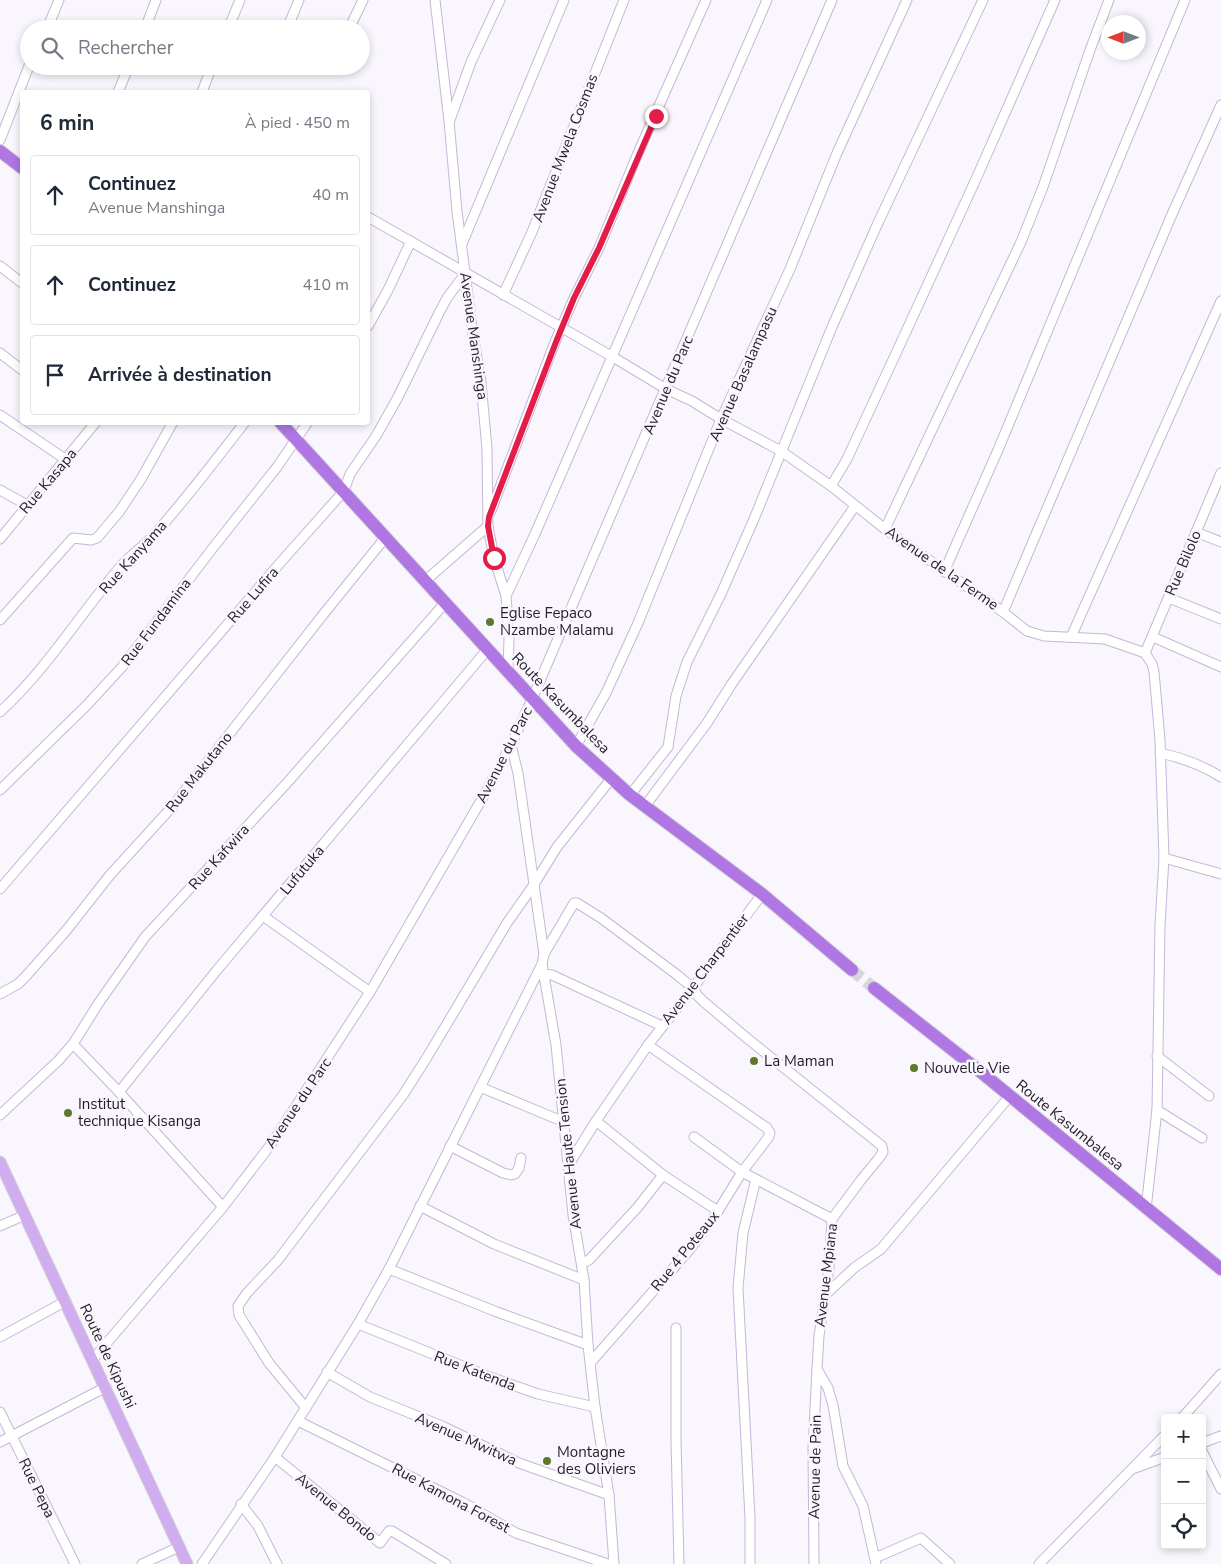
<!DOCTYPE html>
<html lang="fr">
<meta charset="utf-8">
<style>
body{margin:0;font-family:"Nunito Sans",sans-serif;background:#f2f2f3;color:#1f2937}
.controls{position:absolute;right:15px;bottom:15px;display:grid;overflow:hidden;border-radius:5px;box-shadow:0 2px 8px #0003}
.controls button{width:45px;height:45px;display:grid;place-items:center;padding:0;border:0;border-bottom:1px solid #e0e1e3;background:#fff;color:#1f2937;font:25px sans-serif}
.compass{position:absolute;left:1101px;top:15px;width:45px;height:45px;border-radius:50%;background:#fff;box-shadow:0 2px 8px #0003;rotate:270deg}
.stop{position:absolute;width:15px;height:15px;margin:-11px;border:4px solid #e11d48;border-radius:50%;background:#fff}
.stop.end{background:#e11d48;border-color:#fff;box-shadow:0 1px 5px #0008}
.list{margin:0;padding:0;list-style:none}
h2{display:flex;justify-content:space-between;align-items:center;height:65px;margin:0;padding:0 20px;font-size:21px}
h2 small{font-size:16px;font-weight:400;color:#747a83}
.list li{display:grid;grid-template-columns:32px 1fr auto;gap:15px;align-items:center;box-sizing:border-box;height:80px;margin:0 10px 10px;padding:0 10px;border:1px solid #e0e1e3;border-radius:5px}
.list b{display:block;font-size:19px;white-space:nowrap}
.list p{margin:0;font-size:16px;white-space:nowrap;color:#747a83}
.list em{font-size:16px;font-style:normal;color:#747a83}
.icon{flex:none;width:28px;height:28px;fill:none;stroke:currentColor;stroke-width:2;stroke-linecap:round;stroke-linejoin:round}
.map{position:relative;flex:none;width:1221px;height:1564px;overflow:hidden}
.search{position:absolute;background:#fff;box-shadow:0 2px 8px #0003;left:20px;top:20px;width:350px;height:55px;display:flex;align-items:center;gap:12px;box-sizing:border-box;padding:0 18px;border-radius:28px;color:#747a83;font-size:19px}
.panel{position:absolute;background:#fff;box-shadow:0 2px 8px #0003;left:20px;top:90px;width:350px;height:335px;border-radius:5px}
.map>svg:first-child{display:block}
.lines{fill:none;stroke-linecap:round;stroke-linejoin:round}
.highway-tunnel{stroke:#d9d5dd;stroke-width:12;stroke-dasharray:12 6;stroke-linecap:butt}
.minor-casing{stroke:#c6b6d8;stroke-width:11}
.major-casing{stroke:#d3d2d4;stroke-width:13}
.highway-casing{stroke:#d3d2d4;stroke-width:14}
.minor{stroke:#fff;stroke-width:9}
.major{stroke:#cfadef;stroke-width:11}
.highway{stroke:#af76e4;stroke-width:12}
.route{stroke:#e11d48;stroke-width:6}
.poi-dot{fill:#5d792d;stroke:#f9f6fd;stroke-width:2}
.labels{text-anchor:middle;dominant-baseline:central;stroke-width:5;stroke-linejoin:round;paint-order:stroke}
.street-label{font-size:15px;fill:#231d29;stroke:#f9f6fd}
.poi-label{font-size:15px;fill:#231d29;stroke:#f9f6fd;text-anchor:start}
</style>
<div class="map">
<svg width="1221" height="1564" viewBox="0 0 1221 1564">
<rect width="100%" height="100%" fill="#f9f6fd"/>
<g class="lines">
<path class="highway-tunnel" d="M852 970 874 988"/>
<g class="minor-casing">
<g id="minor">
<path d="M435 0 449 121 457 211 473 335 481 382 487 449 488 526 494 558 506 596 507 610 509 639 508 671"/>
<path d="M47 29 59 0"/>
<path d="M145 29 156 0"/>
<path d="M228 29 240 0"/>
<path d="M287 29 299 0"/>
<path d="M349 29 363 0"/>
<path d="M118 92 129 66"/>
<path d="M202 92 212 66"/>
<path d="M450 120 471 62 500 0"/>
<path d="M0 140 29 66"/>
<path d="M368 217 613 357 666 389 692 401 721 419 781 451 831 486 885 529 1003 612 1027 631 1044 636 1105 639 1145 653 1152 664 1154 672 1160 740 1164 858 1160 925 1157 1110 1146 1209"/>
<path d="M462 244 564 0"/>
<path d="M0 266 22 283"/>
<path d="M503 295 532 232 624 0"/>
<path d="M368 326 388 290 411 241"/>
<path d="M0 353 22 370"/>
<path d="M0 415 65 459"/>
<path d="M831 486 847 459 904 336 976 179 1055 0"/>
<path d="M0 490 27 505"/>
<path d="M491 511 555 342 574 298 599 248 638 153 706 0"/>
<path d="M885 529 1021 242 1043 187 1090 50 1109 0"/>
<path d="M1196 532 1221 542"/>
<path d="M0 539 96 422"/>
<path d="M944 572 998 450 1185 0"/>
<path d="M425 581 488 526"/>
<path d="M506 596 535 534 767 0"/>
<path d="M1169 598 1221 619"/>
<path d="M1003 612 1173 212 1221 105"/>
<path d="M0 620 73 538 91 540 97 538 119 512 141 479 173 422"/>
<path d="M1071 637 1221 301"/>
<path d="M1153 637 1221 667"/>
<path d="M1145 653 1221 473"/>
<path d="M0 712C47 669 80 614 121 566 131 555 144 546 154 535 186 499 215 461 245 422"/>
<path d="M511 745 518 773 544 954 542 964 556 1045 573 1215 584 1280 588 1345 595 1407 609 1495 614 1564"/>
<path d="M576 746 606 693 638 623 721 419 790 269 837 153 907 0"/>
<path d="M1160 753C1183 758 1202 765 1221 777"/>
<path d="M0 790 86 706 122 667 212 549 277 467 308 422"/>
<path d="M630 795 668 747 676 696 687 662 721 594 754 519 832 327 877 225 983 0"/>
<path d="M645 806 707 723 731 685 855 506"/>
<path d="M1164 858 1221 874"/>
<path d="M0 889 280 563 344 491 350 474 376 436 398 397 439 313 447 298 465 274"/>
<path d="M263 916 370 992"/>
<path d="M544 954 574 903H577L601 918 676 974 693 988 697 995 704 1002 748 1039 882 1146 883 1152 879 1158 861 1180 832 1219 829 1268 819 1336 817 1369 828 1388 833 1405 843 1466 863 1506 876 1564"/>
<path d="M544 974 552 975 662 1026"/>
<path d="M0 994 18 984 26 976 65 932 110 875 172 807 326 611 385 538"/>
<path d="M73 1044 119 1092 223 1207"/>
<path d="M1157 1056 1209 1096"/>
<path d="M480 1087 564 1122"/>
<path d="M119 1092 217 970 487 650"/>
<path d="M1157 1110 1202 1138"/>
<path d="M0 1115 58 1061 73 1044 98 1004 145 937 286 784 445 603"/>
<path d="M596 1121 663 1175 718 1211"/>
<path d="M694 1137 742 1172 832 1219"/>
<path d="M450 1146 503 1173 511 1175 515 1174 519 1168 521 1158"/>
<path d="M568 1166 596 1121 648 1045 693 988 762 894"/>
<path d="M420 1206 494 1244 584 1280"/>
<path d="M0 1226 25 1215"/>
<path d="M582 1263 589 1260 637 1208 663 1175"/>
<path d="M389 1269 497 1312 588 1345"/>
<path d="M825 1295 854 1268 881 1249 1009 1097"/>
<path d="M358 1324 490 1377 538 1394 595 1407"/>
<path d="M676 1328V1440L679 1564"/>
<path d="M0 1337 66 1301"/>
<path d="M93 1359 223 1207 272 1143 370 992 483 797 511 745 533 697 832 0"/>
<path d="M591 1362 691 1248 718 1211 742 1172 768 1138 770 1133 767 1128 648 1045"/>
<path d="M327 1372 370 1397 442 1426 519 1463 609 1495"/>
<path d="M306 1408 269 1363 239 1315 238 1306 247 1293 278 1260 403 1095 426 1059 507 923 533 886 557 847 611 779"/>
<path d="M0 1412 75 1564"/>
<path d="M1182 1418 1221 1374"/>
<path d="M298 1421 462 1502 516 1533 608 1564"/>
<path d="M0 1442 106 1387"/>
<path d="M1202 1443 1221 1436"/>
<path d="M1202 1451 1221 1489"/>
<path d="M275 1457 380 1543 389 1531H392L446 1564"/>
<path d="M1135 1468 1165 1457"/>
<path d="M241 1504 258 1526 277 1564"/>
<path d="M875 1558 921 1538 950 1564"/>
<path d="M142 1564 179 1547"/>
<path d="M202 1564 275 1457 358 1324 389 1269 542 964"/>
<path d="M750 1564V1518L738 1288 743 1233 756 1179"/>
<path d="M814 1564 813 1448 817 1369"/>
<path d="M1039 1564 1165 1435"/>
</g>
</g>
<g class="major-casing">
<path id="major" d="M0 1162 187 1564"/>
</g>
<g class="highway-casing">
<g id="highway">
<path d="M0 151 22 168"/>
<path d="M280 422 576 746 630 795 762 894 852 970"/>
<path d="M874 988 982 1073 1221 1269"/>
</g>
</g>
<use href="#minor" class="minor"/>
<use href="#major" class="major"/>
<use href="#highway" class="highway"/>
</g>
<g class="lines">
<path class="route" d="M494 558 488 526 489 517 556 342 574 298 599 248 656 116"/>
</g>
<g class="poi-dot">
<circle cx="490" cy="622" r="5"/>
<circle cx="754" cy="1061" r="5"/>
<circle cx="914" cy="1068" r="5"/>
<circle cx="68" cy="1113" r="5"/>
<circle cx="547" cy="1461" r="5"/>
</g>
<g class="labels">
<g class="street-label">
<text transform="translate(565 148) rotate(-69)">Avenue Mwela Cosmas</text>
<text transform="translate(474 336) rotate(82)">Avenue Manshinga</text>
<text transform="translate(743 374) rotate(-66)">Avenue Basalampasu</text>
<text transform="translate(668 385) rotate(-67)">Avenue du Parc</text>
<text transform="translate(48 481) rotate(-50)">Rue Kasapa</text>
<text transform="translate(133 557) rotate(-48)">Rue Kanyama</text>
<text transform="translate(1183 563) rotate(-67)">Rue Bilolo</text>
<text transform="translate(942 568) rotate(35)">Avenue de la Ferme</text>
<text transform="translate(253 595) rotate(-49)">Rue Lufira</text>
<text transform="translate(156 622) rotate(-53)">Rue Fundamina</text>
<text transform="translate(561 703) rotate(46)">Route Kasumbalesa</text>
<text transform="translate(504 755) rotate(-63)">Avenue du Parc</text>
<text transform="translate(199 772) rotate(-52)">Rue Makutano</text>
<text transform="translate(219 857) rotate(-48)">Rue Kafwira</text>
<text transform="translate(302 870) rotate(-50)">Lufutuka</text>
<text transform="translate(705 969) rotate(-53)">Avenue Charpentier</text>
<text transform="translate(298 1103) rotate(-56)">Avenue du Parc</text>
<text transform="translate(1070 1125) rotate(39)">Route Kasumbalesa</text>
<text transform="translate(568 1154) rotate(-96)">Avenue Haute Tension</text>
<text transform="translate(685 1251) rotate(-51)">Rue 4 Poteaux</text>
<text transform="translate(826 1275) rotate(-83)">Avenue Mpiana</text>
<text transform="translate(108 1356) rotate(65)">Route de Kipushi</text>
<text transform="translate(475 1371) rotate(21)">Rue Katenda</text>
<text transform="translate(466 1439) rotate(24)">Avenue Mwitwa</text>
<text transform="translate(815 1467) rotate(-89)">Avenue de Pain</text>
<text transform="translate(37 1488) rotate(64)">Rue Pepa</text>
<text transform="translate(451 1498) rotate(28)">Rue Kamona Forest</text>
<text transform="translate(336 1507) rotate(39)">Avenue Bondo</text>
</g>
<g class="poi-label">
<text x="500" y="613">Eglise Fepaco<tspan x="500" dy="17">Nzambe Malamu</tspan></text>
<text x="764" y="1061">La Maman</text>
<text x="924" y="1068">Nouvelle Vie</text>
<text x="78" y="1104">Institut<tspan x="78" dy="17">technique Kisanga</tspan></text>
<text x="557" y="1452">Montagne<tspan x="557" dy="17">des Oliviers</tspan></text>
</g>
</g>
</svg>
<div class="controls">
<button>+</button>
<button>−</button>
<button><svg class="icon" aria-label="locate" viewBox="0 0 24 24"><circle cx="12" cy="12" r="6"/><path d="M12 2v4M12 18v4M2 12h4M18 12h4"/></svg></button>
</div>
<svg class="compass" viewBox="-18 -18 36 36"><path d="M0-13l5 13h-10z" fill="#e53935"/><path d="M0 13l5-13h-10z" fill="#747a83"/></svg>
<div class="stop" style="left:494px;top:558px"></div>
<div class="stop end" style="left:656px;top:116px"></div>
<div class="search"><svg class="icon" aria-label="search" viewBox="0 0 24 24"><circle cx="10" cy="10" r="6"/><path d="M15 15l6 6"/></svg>Rechercher</div>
<section class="panel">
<h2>6 min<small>À pied · 450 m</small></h2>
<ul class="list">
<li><svg class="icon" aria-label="ahead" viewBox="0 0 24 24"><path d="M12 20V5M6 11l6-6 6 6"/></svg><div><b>Continuez</b><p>Avenue Manshinga</p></div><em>40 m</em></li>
<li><svg class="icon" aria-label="ahead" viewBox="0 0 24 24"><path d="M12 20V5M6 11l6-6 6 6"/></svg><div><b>Continuez</b></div><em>410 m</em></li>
<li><svg class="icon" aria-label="arrive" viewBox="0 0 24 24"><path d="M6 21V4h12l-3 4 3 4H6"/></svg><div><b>Arrivée à destination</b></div></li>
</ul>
</section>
</div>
